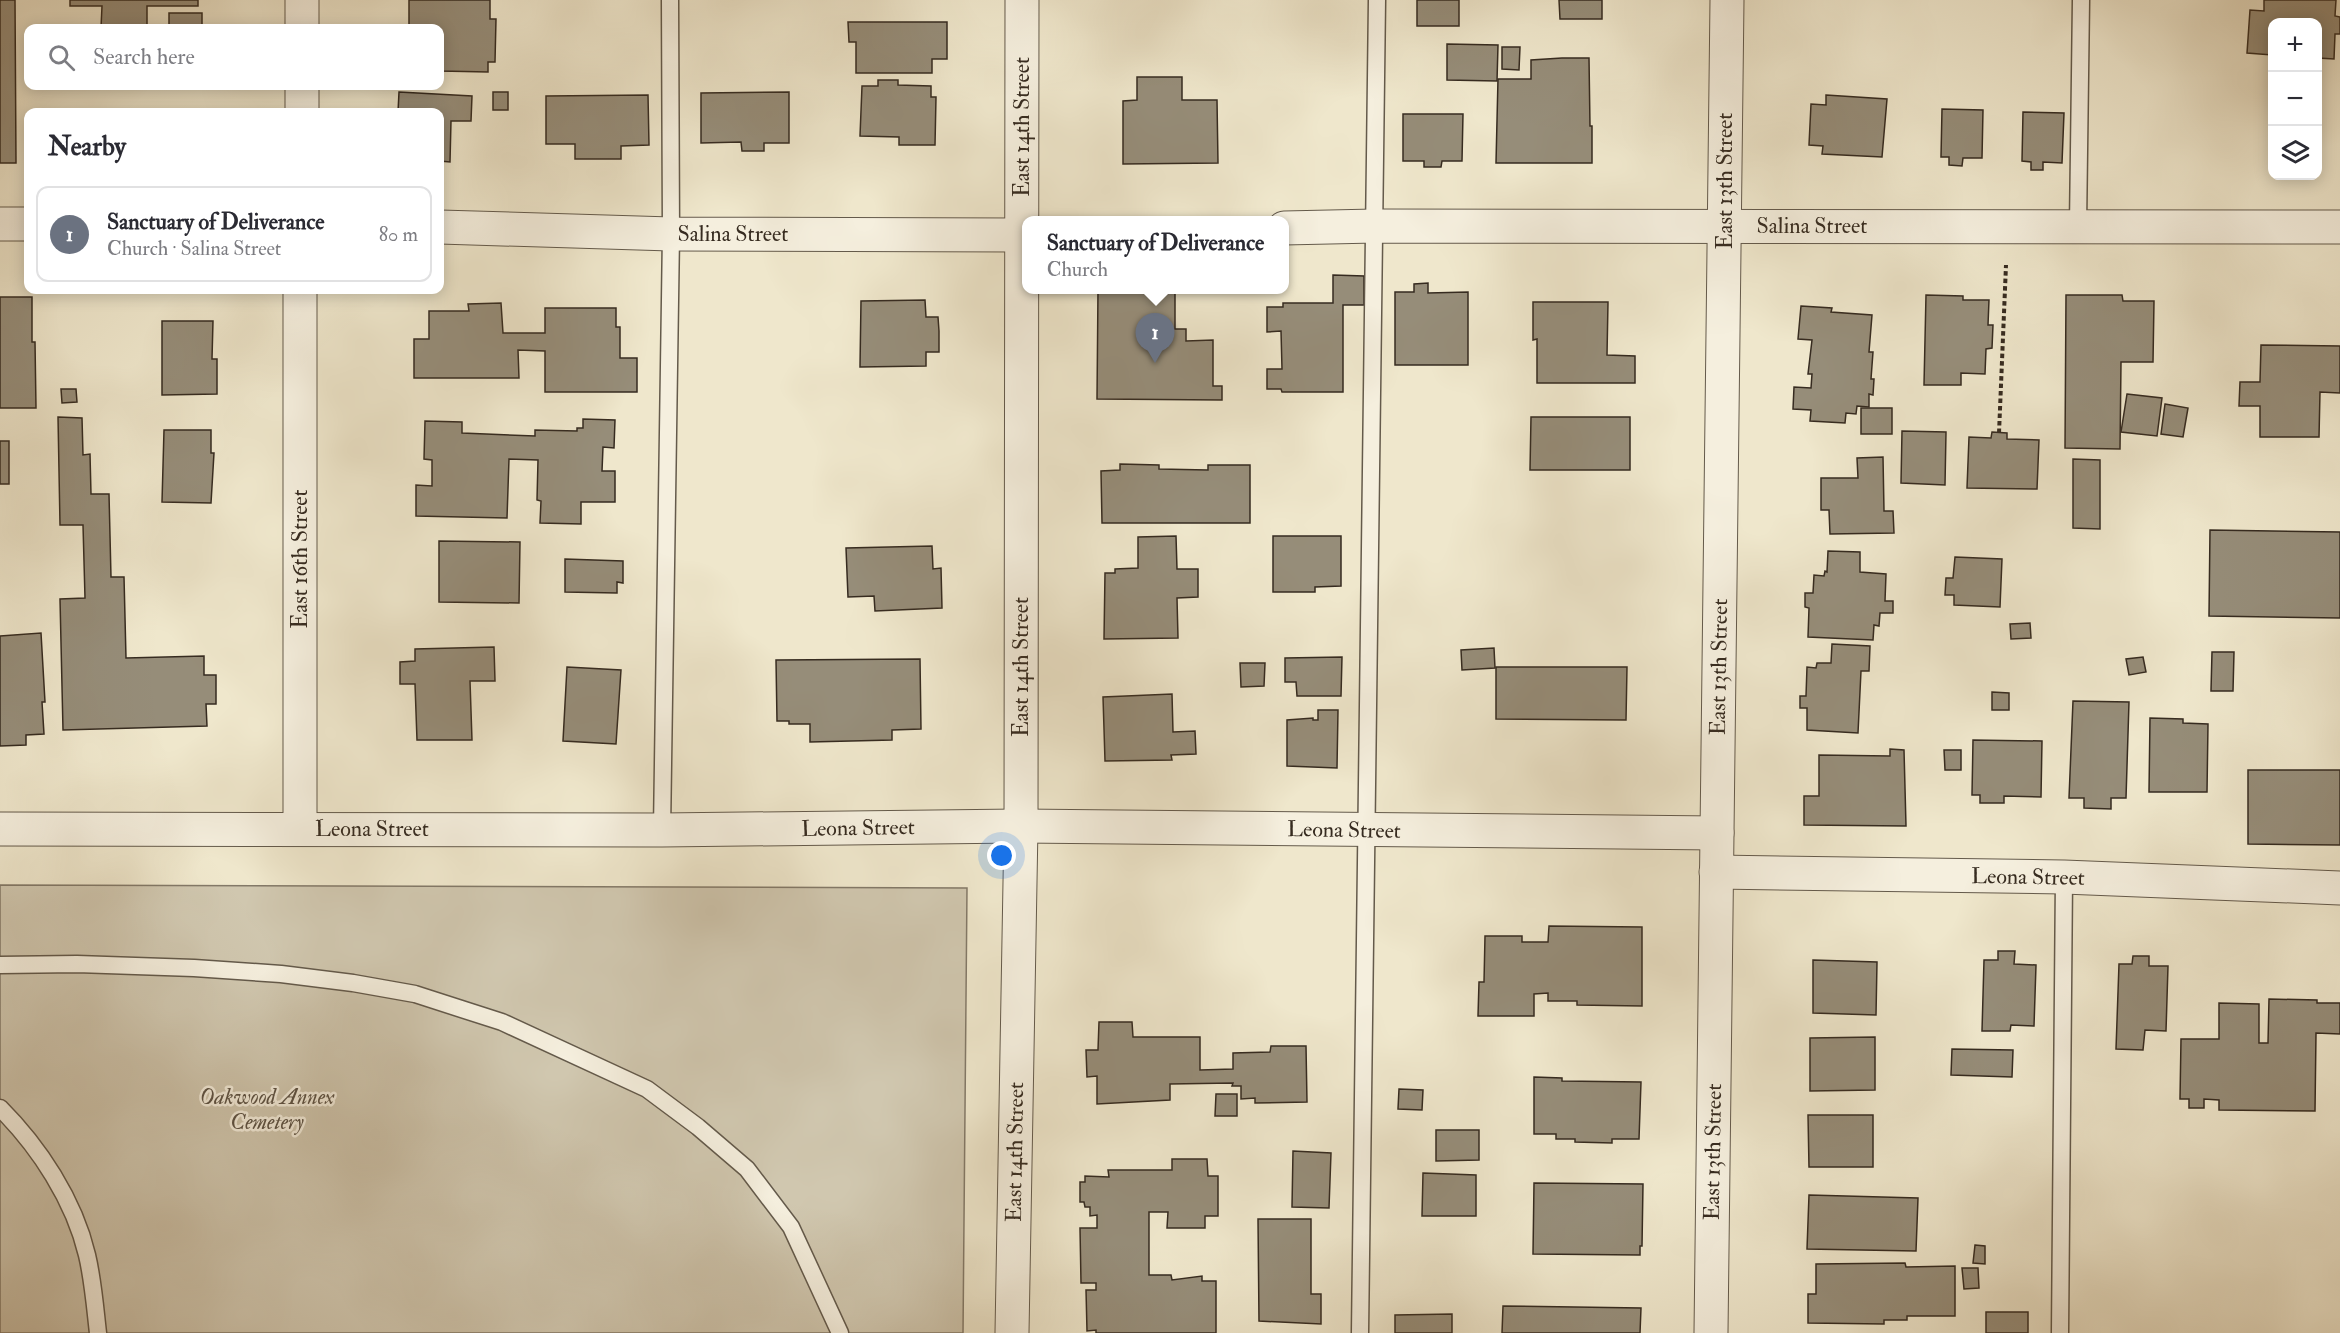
<!DOCTYPE html>
<meta charset="utf-8">
<style>
body{margin:0;font-family:"IM FELL Double Pica",serif;background:#f7f7f7;color:#2b2b33}
.controls{position:absolute;right:18px;top:18px;display:grid;overflow:hidden;border-radius:12px;box-shadow:0 3px 15px #0003}
.controls button{width:54px;height:54px;display:grid;place-items:center;padding:0;border:0;border-bottom:2px solid #e1e1e2;background:#fff;color:#2b2b33;font:30px sans-serif}
.you{position:absolute;left:1002px;top:856px;width:21px;height:21px;margin:-15px;border:4px solid #fff;border-radius:50%;background:#1a73e8;box-shadow:0 0 0 9px #1a73e833}
.badge{display:grid;place-items:center;width:39px;height:39px;border-radius:50%;background:#8f2418;color:#fff;font-size:20px;font-weight:700}
.pin{position:absolute;translate:-50% -50px;filter:drop-shadow(0 2px 3px #0008)}
.pin::after{content:'';position:absolute;top:32px;width:21px;height:18px;background:inherit;clip-path:polygon(0 0,100% 0,50% 100%)}
.popup{position:absolute;left:1022px;top:216px;width:267px;height:78px;box-sizing:border-box;display:grid;place-content:center;border-radius:12px;background:#fff;filter:drop-shadow(0 2px 4px #0005);font-size:20px;white-space:nowrap;color:#7c7c81}
.popup b{font-size:22px;color:#2b2b33}
.popup::after{content:'';position:absolute;left:50%;top:100%;margin-left:-12px;border:12px solid transparent;border-top-color:#fff}
.list{margin:0;padding:0;list-style:none}
h2{display:flex;justify-content:space-between;align-items:center;height:78px;margin:0;padding:0 24px;font-size:26px}
h2 small{font-size:20px;font-weight:400;color:#7c7c81}
.list li{display:grid;grid-template-columns:39px 1fr auto;gap:18px;align-items:center;box-sizing:border-box;height:96px;margin:0 12px 12px;padding:0 12px;border:2px solid #e1e1e2;border-radius:12px}
.list b{display:block;font-size:22px;white-space:nowrap}
.list p{margin:0;font-size:20px;white-space:nowrap;color:#7c7c81}
.list em{font-size:20px;font-style:normal;color:#7c7c81}
.icon{flex:none;width:33px;height:33px;fill:none;stroke:currentColor;stroke-width:2;stroke-linecap:round;stroke-linejoin:round}
.map{position:relative;flex:none;width:2340px;height:1333px;overflow:hidden}
.search{position:absolute;background:#fff;box-shadow:0 3px 15px #0003;left:24px;top:24px;width:420px;height:66px;display:flex;align-items:center;gap:15px;box-sizing:border-box;padding:0 21px;border-radius:12px;color:#7c7c81;font-size:22px}
.panel{position:absolute;background:#fff;box-shadow:0 3px 15px #0003;left:24px;top:108px;width:420px;height:186px;border-radius:12px}
.map>svg:first-child{display:block}
.green{fill:#d0c7af;stroke:#837968;stroke-width:1.5}
.building{fill:#968d79;stroke:#362b20;stroke-width:1.5}
.lines{fill:none;stroke-linecap:round;stroke-linejoin:round}
.service-casing{stroke:#645a4b;stroke-width:19}
.minor-casing{stroke:#645a4b;stroke-width:35}
.path{stroke:#362b20;stroke-width:4;stroke-dasharray:4.5 3;stroke-linecap:butt}
.service{stroke:#f5efde;stroke-width:16}
.minor{stroke:#f5efde;stroke-width:33}
.labels{text-anchor:middle;dominant-baseline:central;stroke-width:5;stroke-linejoin:round;paint-order:stroke}
.street-label{font-size:22px;fill:#362b20;stroke:#f5efde}
.park-label{font-size:22px;font-style:italic;fill:#5c5244;stroke:#f5efde}
</style>
<div class="map">
<svg width="2340" height="1333" viewBox="0 0 2340 1333">
<rect width="100%" height="100%" fill="#efe7cc"/>
<filter id="stains"><feTurbulence type="fractalNoise" baseFrequency=".00333" numOctaves="4"/><feColorMatrix values="0 0 0 0 .2 0 0 0 0 .09 0 0 0 0 .02 0 0 0 .5 -.17"/></filter>
<radialGradient id="worn" r=".72"><stop offset=".6" stop-color="#630" stop-opacity="0"/><stop offset="1" stop-color="#630" stop-opacity=".3"/></radialGradient>
<path class="green" d="M0 885 967 888 963 1333H0Z"/>
<g class="building">
<path d="M0 0H15L16 163H0Z"/>
<path d="M70 0H198V6H147V28H101L102 6H70Z"/>
<path d="M409 0H490V19H496L495 62H488V72L440 71V28H409Z"/>
<rect x="1417" y="0" width="42" height="26"/>
<path d="M1559 0H1602V19H1560Z"/>
<path d="M2264 0H2336L2335 16 2340 17V34H2335L2334 59 2318 58V22H2272V55L2247 53 2250 10 2264 11Z"/>
<rect x="169" y="13" width="33" height="15"/>
<path d="M848 22H947V59H932V73H856V42H849Z"/>
<path d="M1447 44 1498 45 1497 81 1447 80Z"/>
<path d="M1502 47H1520L1519 70 1502 69Z"/>
<path d="M1562 58H1589L1590 126H1592V163H1496L1498 79H1531V60Z"/>
<path d="M1137 77H1182V100H1217L1218 163 1123 164V101L1137 100Z"/>
<path d="M878 80H898V85L931 86V97H936L935 145H899V137L860 136 862 86H878Z"/>
<path d="M399 92 472 96 471 121H451L450 162 440 161V112H398Z"/>
<rect x="493" y="92" width="15" height="18"/>
<path d="M789 92V143H764V151H742L741 142 701 143V93Z"/>
<path d="M648 95 649 145 621 146V159H575V144H546V96Z"/>
<path d="M1826 95 1887 99 1882 157 1822 154 1823 146 1809 145 1811 104 1826 105Z"/>
<path d="M1942 109 1983 110 1982 158H1963L1962 166 1949 165V157H1941Z"/>
<path d="M2023 112 2064 113 2062 163 2043 162V170H2031V162L2022 161Z"/>
<path d="M1403 114H1463L1462 161H1442L1441 167H1424V161H1403Z"/>
<path d="M1333 275 1364 276V305H1343V392H1282L1281 389H1267V369H1282L1281 331 1267 332V307H1283V303H1333Z"/>
<path d="M1428 283V293L1468 292V365H1395V292H1414V284Z"/>
<path d="M1098 290H1175V329H1186V341L1213 340V386H1222V400L1097 399Z"/>
<path d="M1926 295 1963 296V300H1989L1988 325H1993L1992 348 1986 349 1985 374 1961 373V385H1924Z"/>
<path d="M2066 295H2122L2123 301H2154L2153 362H2121L2120 449 2065 448Z"/>
<path d="M0 297H32V342H35L36 408H0Z"/>
<path d="M925 300 926 317H938L939 331V352H926V366L860 367 861 301Z"/>
<path d="M1533 302H1608L1607 355 1635 356V383H1537V339L1533 340Z"/>
<path d="M501 303 503 333H545V308H616V327H620V358H637V392H545V351L518 350 519 378H414V339H429V311H469L468 304Z"/>
<path d="M1801 306 1832 308 1831 312 1872 315 1869 352H1873L1871 379H1874L1873 395 1869 394V407L1857 406 1856 414 1846 413 1845 423 1810 421 1811 410 1793 409 1794 387 1811 388 1812 374H1808L1812 340 1798 339Z"/>
<path d="M162 321H213L212 359H217V394L162 395Z"/>
<path d="M2261 345 2340 346V393L2320 392 2319 437H2260V406H2239L2240 382H2260Z"/>
<path d="M61 389H76L77 402 62 403Z"/>
<path d="M2127 394 2162 398 2157 436 2121 432Z"/>
<path d="M2165 404 2188 408 2183 437 2161 434Z"/>
<rect x="1861" y="408" width="31" height="26"/>
<path d="M58 417 82 418 83 455 90 454 91 494H109L111 577H124L126 658 204 656V675H216V704H206L207 726 63 730 60 599 85 598 83 525H60Z"/>
<path d="M1531 417H1630V470H1530Z"/>
<path d="M583 419 615 420 614 448 603 447 602 471H615V502H581V524L540 523 541 501 537 500 538 460 509 459 507 518 416 516V485L432 486V460L424 459 425 421 462 422V433L535 436V430L577 431V428H583Z"/>
<path d="M164 430H211V453H214L211 503 162 502Z"/>
<path d="M1902 431 1946 432 1945 485 1901 483Z"/>
<path d="M1992 432 2007 433V439L2039 440 2037 489 1967 488 1969 437 1991 438Z"/>
<rect x="0" y="441" width="9" height="43"/>
<path d="M1883 457 1884 511H1893L1894 533 1830 534 1829 510H1821V478H1858L1857 458Z"/>
<path d="M2073 459 2100 460V529L2073 528Z"/>
<path d="M1120 464 1159 465V469L1208 470V465H1250V523H1102L1101 471 1120 470Z"/>
<path d="M2210 530 2340 532V618L2209 616Z"/>
<path d="M1176 536 1177 569H1198V597L1177 598 1178 638 1104 639 1105 573H1115V569L1138 568V537Z"/>
<path d="M1273 536H1341V586L1315 587V592H1273Z"/>
<path d="M439 541 520 542 519 603 439 602Z"/>
<path d="M932 546 933 569 941 568 942 608 875 611 874 596 848 597 846 548Z"/>
<path d="M1828 551 1860 552V572L1886 574 1885 601H1893V613H1880L1879 626 1874 625 1873 640 1808 637 1809 608 1805 607V593H1813L1814 575 1824 576 1825 571 1827 572Z"/>
<path d="M1955 557 2002 559 2000 607 1954 605V595H1945L1946 578H1953Z"/>
<path d="M565 559 623 561V583L617 582V593L565 592Z"/>
<path d="M2030 623 2031 638 2011 639 2010 624Z"/>
<path d="M41 633 45 702H42L44 734 26 735V745L0 746V636Z"/>
<path d="M1832 644 1870 646 1869 671H1861L1858 733 1807 730V708H1800V696H1806L1807 667 1816 668 1817 663H1831Z"/>
<path d="M494 647 495 681H470L472 740H417L415 684H400V662L415 661V649Z"/>
<path d="M1494 648 1495 668 1462 670 1461 650Z"/>
<path d="M2212 652H2234L2233 691H2211Z"/>
<path d="M1342 657 1341 696H1297L1296 682H1285V658Z"/>
<path d="M2143 657 2146 672 2129 675 2126 659Z"/>
<path d="M920 659 921 729 892 730V740L810 742V724H789V721H777L776 660Z"/>
<path d="M1240 663H1265L1264 686 1241 687Z"/>
<path d="M567 667 621 670 616 744 563 741Z"/>
<path d="M1496 667H1627L1626 720 1496 719Z"/>
<path d="M1992 692 2009 693V710H1992Z"/>
<path d="M1172 694 1173 732 1195 731 1196 754 1171 755 1172 760 1105 761 1103 697Z"/>
<path d="M2073 701 2129 702 2126 798H2111V809L2084 808V798H2069Z"/>
<path d="M1318 710H1338L1337 768 1287 766V720L1313 718V720H1318Z"/>
<path d="M2150 718 2183 719V723L2208 724 2207 792H2149Z"/>
<path d="M1973 740 2042 741 2041 797 2004 796V803H1980V795H1972Z"/>
<path d="M1890 749 1904 750 1906 826 1804 825V796H1819V755L1890 756Z"/>
<path d="M1944 750H1961V770H1945Z"/>
<path d="M2248 770H2340V845L2248 844Z"/>
<path d="M1549 926 1642 927V1006L1577 1005V1001H1548V993L1534 994V1016H1478L1479 982H1484L1485 936H1522V942H1548Z"/>
<path d="M1998 951H2015L2014 964 2036 965 2034 1026 2011 1025 2010 1031H1982L1984 960H1998Z"/>
<path d="M2133 956H2149V966H2168L2166 1031 2145 1030 2143 1050 2116 1049 2119 964H2132Z"/>
<path d="M1813 960 1877 962 1876 1015 1813 1013Z"/>
<path d="M2269 999 2317 1000V1003H2340V1034L2316 1033 2315 1111 2219 1110V1100L2204 1099V1108H2189V1099H2180L2181 1039H2219V1003L2259 1004V1043H2268Z"/>
<path d="M1099 1022H1132L1133 1037H1200V1070L1233 1069V1053L1270 1052 1271 1046H1306L1307 1102 1255 1103V1098L1241 1099V1086H1232L1233 1083 1170 1084V1100L1097 1104V1076L1087 1077 1086 1050H1098Z"/>
<path d="M1875 1037V1090L1810 1091V1038Z"/>
<path d="M1952 1049 2013 1050 2012 1077 1951 1075Z"/>
<path d="M1534 1077 1562 1078V1081L1641 1082 1639 1139H1612V1143L1575 1142V1139H1556V1134H1534Z"/>
<path d="M1399 1089 1423 1090 1422 1110 1398 1109Z"/>
<path d="M1216 1094H1237V1116H1215Z"/>
<path d="M1808 1115H1873V1167H1809Z"/>
<path d="M1436 1130H1479V1160L1436 1161Z"/>
<path d="M1293 1151 1331 1153 1329 1208 1292 1207Z"/>
<path d="M1172 1159H1207L1208 1176H1218V1216H1205V1228H1167L1168 1212H1149V1275H1171L1172 1280 1202 1276V1281H1216V1333H1096V1330L1087 1331 1086 1290H1096V1283H1081L1080 1228H1097V1215L1090 1216V1207H1085L1084 1202H1080V1182H1085V1176L1109 1177 1108 1170H1172Z"/>
<path d="M1423 1173 1476 1175V1216H1422Z"/>
<path d="M1534 1183 1643 1184 1642 1246H1640V1255L1533 1254Z"/>
<path d="M1809 1195 1918 1198 1916 1251 1807 1249Z"/>
<path d="M1258 1219H1311V1294H1321V1324L1259 1321Z"/>
<path d="M1975 1245 1985 1246V1264L1973 1263Z"/>
<path d="M1905 1263 1906 1267 1955 1266V1316H1907V1320H1884V1324L1808 1323V1294H1816V1264Z"/>
<path d="M1962 1268H1978L1979 1288 1964 1289Z"/>
<path d="M1503 1306 1641 1308 1640 1333H1502Z"/>
<rect x="1986" y="1312" width="42" height="21"/>
<path d="M1452 1314V1333H1395V1315Z"/>
</g>
<g class="lines">
<g class="service-casing">
<g id="service">
<path d="M2078 226 2081 0"/>
<path d="M662 830 671 234 670 0"/>
<path d="M0 965 77 964 194 968 281 974 353 983 415 994 502 1022 647 1089 698 1127 747 1169 791 1227 840 1333"/>
<path d="M0 1108C39 1147 74 1200 87 1255 93 1280 95 1307 98 1333"/>
<path d="M1360 1333 1377 0"/>
<path d="M2060 1333 2064 877"/>
</g>
</g>
<g class="minor-casing">
<g id="minor">
<path d="M302 28V0"/>
<path d="M302 112V86"/>
<path d="M0 224H28"/>
<path d="M440 227 671 234 1026 235"/>
<path d="M1284 228 1375 226 2340 227"/>
<path d="M0 829 662 830 1021 826 1717 833"/>
<path d="M300 829V290"/>
<path d="M1716 872 2064 877 2340 888"/>
<path d="M1012 1333 1021 826 1022 0"/>
<path d="M1711 1333 1727 0"/>
</g>
</g>
<path class="path" d="M1999 433 2006 265"/>
<use href="#service" class="service"/>
<use href="#minor" class="minor"/>
</g>
<g class="labels">
<g class="street-label">
<text transform="translate(1022 127) rotate(-90)">East 14th Street</text>
<text transform="translate(1725 181) rotate(-90)">East 13th Street</text>
<text x="1812" y="226">Salina Street</text>
<text x="733" y="234">Salina Street</text>
<text transform="translate(300 559) rotate(-90)">East 16th Street</text>
<text transform="translate(1021 667) rotate(-90)">East 14th Street</text>
<text transform="translate(1719 667) rotate(-89)">East 13th Street</text>
<text transform="translate(858 828) rotate(-1)">Leona Street</text>
<text x="372" y="829">Leona Street</text>
<text transform="translate(1344 830) rotate(1)">Leona Street</text>
<text transform="translate(2028 877) rotate(1)">Leona Street</text>
<text transform="translate(1015 1152) rotate(-89)">East 14th Street</text>
<text transform="translate(1713 1152) rotate(-89)">East 13th Street</text>
</g>
<g class="park-label">
<text x="267" y="1097">Oakwood Annex<tspan x="267" dy="25">Cemetery</tspan></text>
</g>
</g>
<rect width="100%" height="100%" filter="url(#stains)"/>
<rect width="100%" height="100%" fill="url(#worn)"/>
</svg>
<div class="controls">
<button>+</button>
<button>−</button>
<button><svg class="icon" aria-label="layers" viewBox="0 0 24 24"><path d="M12 4l9 5-9 5-9-5zM3 14l9 5 9-5"/></svg></button>
</div>
<div class="you"></div>
<div class="pin badge" style="left:1155px;top:363px;background:#6b7280">1</div>
<div class="popup"><b>Sanctuary of Deliverance</b>Church</div>
<div class="search"><svg class="icon" aria-label="search" viewBox="0 0 24 24"><circle cx="10" cy="10" r="6"/><path d="M15 15l6 6"/></svg>Search here</div>
<section class="panel">
<h2>Nearby<small></small></h2>
<ul class="list">
<li><span class="badge" style="background:#6b7280">1</span><div><b>Sanctuary of Deliverance</b><p>Church · Salina Street</p></div><em>80 m</em></li>
</ul>
</section>
</div>
